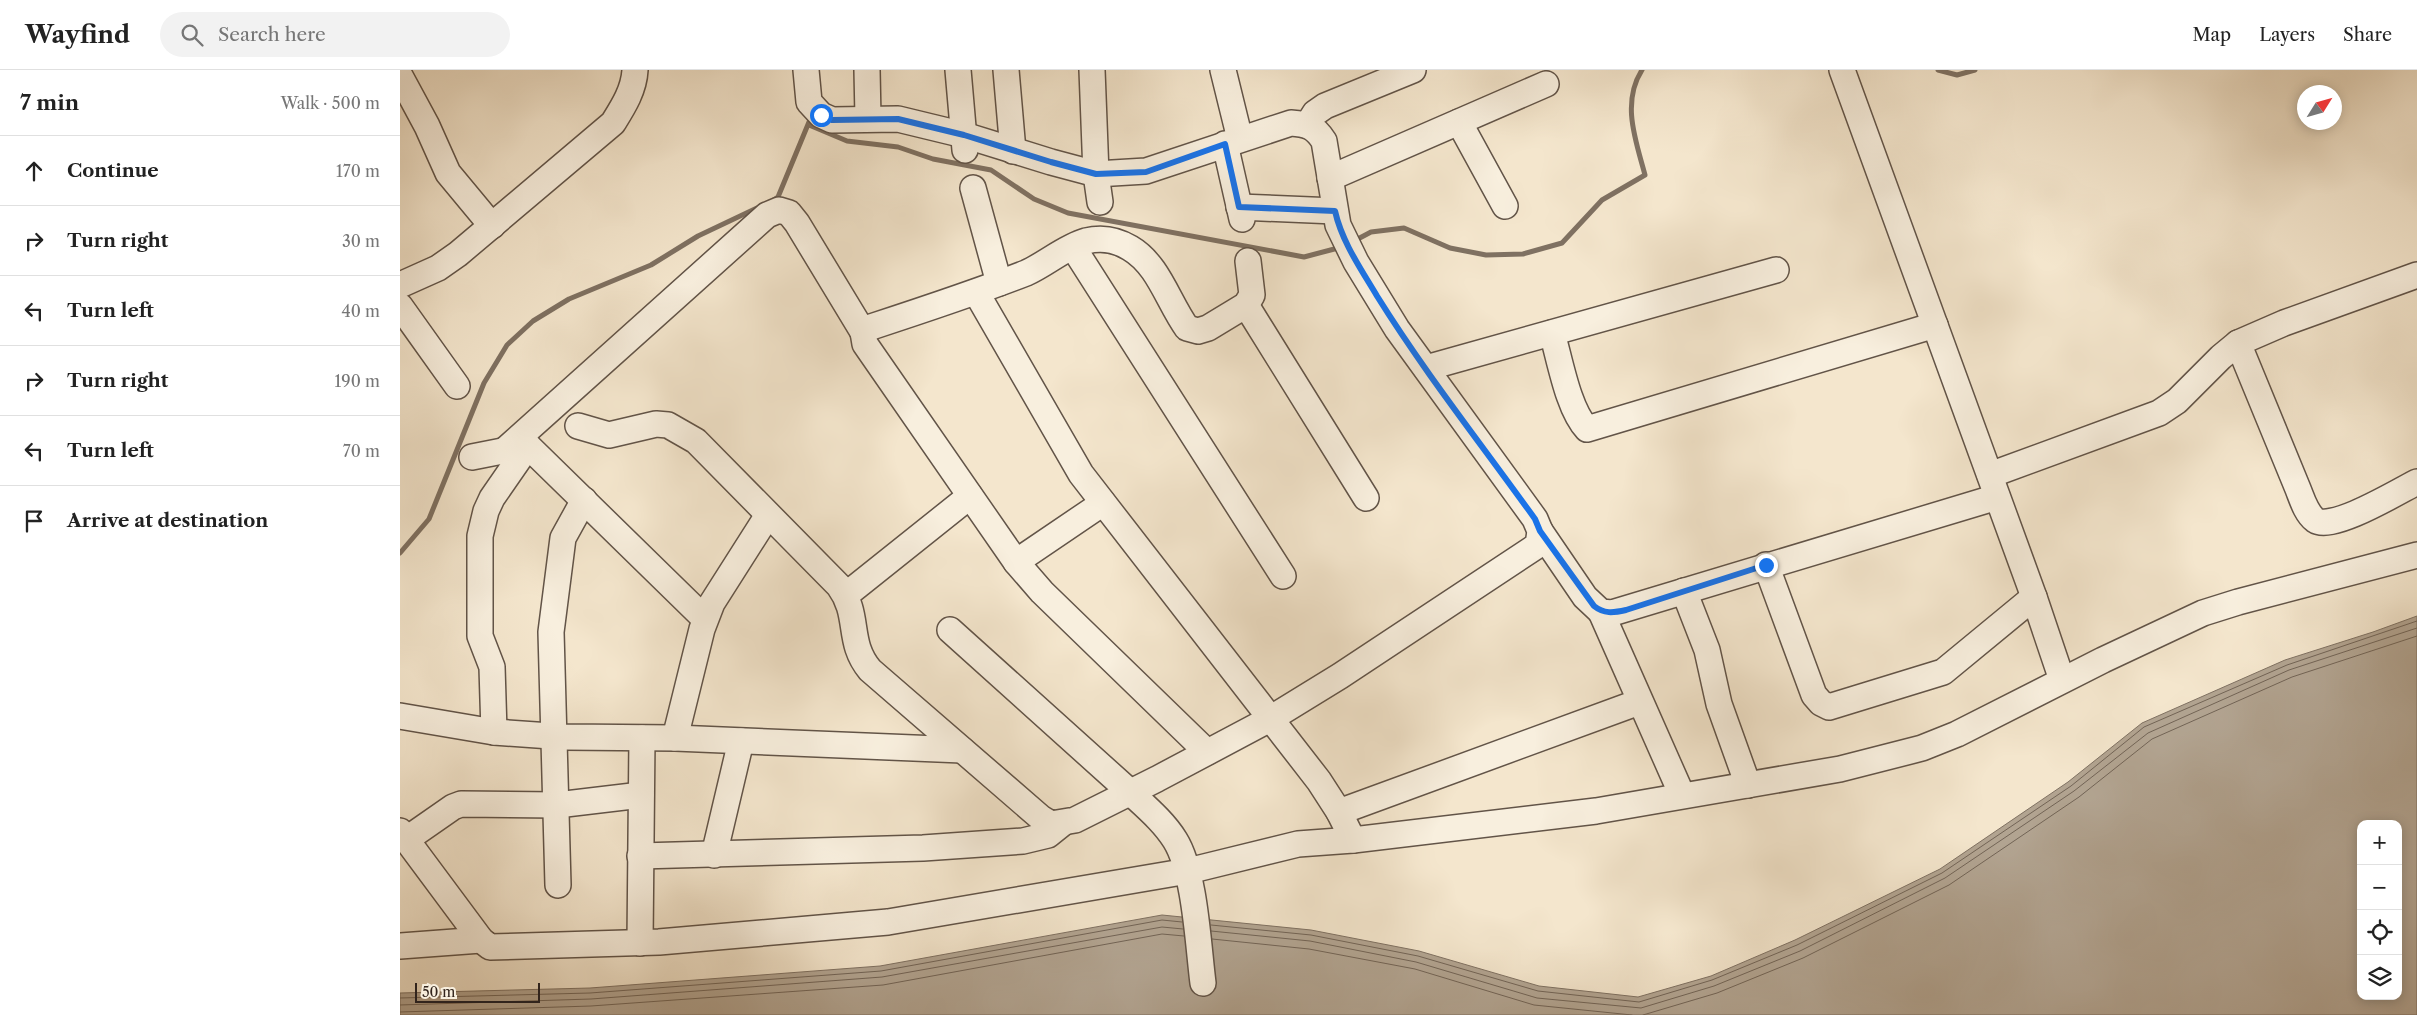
<!DOCTYPE html>
<meta charset="utf-8">
<style>
body{margin:0;font-family:"Libre Caslon Text",serif;background:#f2f2f2;color:#222}
.controls{position:absolute;right:15px;bottom:15px;display:grid;overflow:hidden;border-radius:10px;box-shadow:0 2px 12px #0003}
.controls button{width:45px;height:45px;display:grid;place-items:center;padding:0;border:0;border-bottom:1px solid #e0e0e0;background:#fff;color:#222;font:25px sans-serif}
.compass{position:absolute;left:1897px;top:15px;width:45px;height:45px;border-radius:50%;background:#fff;box-shadow:0 2px 12px #0003;rotate:53deg}
.scale{position:absolute;left:15px;bottom:12px;width:125px;box-sizing:border-box;padding-left:5px;border:2px solid #32241c;border-top:0;font-size:14px;line-height:18px;white-space:nowrap;color:#32241c;-webkit-text-stroke:4px #f8efde;paint-order:stroke}
.stop{position:absolute;width:15px;height:15px;margin:-11px;border:4px solid #1a73e8;border-radius:50%;background:#fff}
.stop.end{background:#1a73e8;border-color:#fff;box-shadow:0 1px 5px #0008}
.list{margin:0;padding:0;list-style:none}
h2{display:flex;justify-content:space-between;align-items:center;height:65px;margin:0;padding:0 20px;font-size:21px}
h2 small{font-size:16px;font-weight:400;color:#767676}
.list li{display:grid;grid-template-columns:32px 1fr auto;gap:15px;align-items:center;box-sizing:border-box;height:70px;padding:0 20px;border-top:1px solid #e0e0e0}
.list b{display:block;font-size:19px;white-space:nowrap}
.list em{font-size:16px;font-style:normal;color:#767676}
.icon{flex:none;width:28px;height:28px;fill:none;stroke:currentColor;stroke-width:2;stroke-linecap:round;stroke-linejoin:round}
.map{position:relative;flex:none;width:2017px;height:945px;overflow:hidden}
header{display:flex;align-items:center;gap:30px;box-sizing:border-box;height:70px;padding:0 25px;background:#fff;border-bottom:1px solid #e0e0e0}
header strong{font-size:24px}
nav{display:flex;gap:28px;margin-inline-start:auto;font-size:18px}
.search{width:350px;height:45px;background:#f2f2f2;display:flex;align-items:center;gap:12px;box-sizing:border-box;padding:0 18px;border-radius:28px;color:#767676;font-size:19px}
main{display:flex}
aside{flex:1;background:#fff}
.map>svg:first-child{display:block}
.water{fill:#b2a491;stroke:#7f7162;fill-rule:evenodd}
.lines{fill:none;stroke-linecap:round;stroke-linejoin:round}
.shore{stroke:#726456;stroke-width:1}
.stream{stroke:#7f7162;stroke-width:5}
.minor-casing{stroke:#625448;stroke-width:28}
.minor{stroke:#f8efde;stroke-width:25}
.route{stroke:#1a73e8;stroke-width:6}
</style>
<header>
<strong>Wayfind</strong>
<div class="search"><svg class="icon" aria-label="search" viewBox="0 0 24 24"><circle cx="10" cy="10" r="6"/><path d="M15 15l6 6"/></svg>Search here</div>
<nav><a>Map</a><a>Layers</a><a>Share</a></nav>
</header>
<main>
<aside>
<h2>7 min<small>Walk · 500 m</small></h2>
<ul class="list">
<li><svg class="icon" aria-label="ahead" viewBox="0 0 24 24"><path d="M12 20V5M6 11l6-6 6 6"/></svg><div><b>Continue</b></div><em>170 m</em></li>
<li><svg class="icon" aria-label="right" viewBox="0 0 24 24"><path d="M7 20v-9h11M14 6l5 5-5 5"/></svg><div><b>Turn right</b></div><em>30 m</em></li>
<li><svg class="icon" aria-label="left" viewBox="0 0 24 24"><path d="M17 20v-9H6M10 6l-5 5 5 5"/></svg><div><b>Turn left</b></div><em>40 m</em></li>
<li><svg class="icon" aria-label="right" viewBox="0 0 24 24"><path d="M7 20v-9h11M14 6l5 5-5 5"/></svg><div><b>Turn right</b></div><em>190 m</em></li>
<li><svg class="icon" aria-label="left" viewBox="0 0 24 24"><path d="M17 20v-9H6M10 6l-5 5 5 5"/></svg><div><b>Turn left</b></div><em>70 m</em></li>
<li><svg class="icon" aria-label="arrive" viewBox="0 0 24 24"><path d="M6 21V4h12l-3 4 3 4H6"/></svg><div><b>Arrive at destination</b></div></li>
</ul>
</aside>
<div class="map">
<svg width="2017" height="945" viewBox="0 0 2017 945">
<rect width="100%" height="100%" fill="#f4e6cd"/>
<filter id="stains"><feTurbulence type="fractalNoise" baseFrequency=".004" numOctaves="4"/><feColorMatrix values="0 0 0 0 .2 0 0 0 0 .09 0 0 0 0 .02 0 0 0 .5 -.17"/></filter>
<radialGradient id="worn" r=".72"><stop offset=".6" stop-color="#630" stop-opacity="0"/><stop offset="1" stop-color="#630" stop-opacity=".3"/></radialGradient>
<path class="water" d="M2017 546V945H0V923L190 918 480 896 762 845 911 860 1019 881 1139 916 1238 927 1311 906 1395 870 1540 799 1668 712 1742 653 1885 590 1973 562ZM1961 754H1998V926H1961Z"/>
<g class="lines">
<g class="shore">
<path d="M811 855 911 865 1018 886 1138 921 1239 932 1312 910 1397 875 1542 803 1671 716 1744 657 1887 595 2017 551"/>
<path d="M811 861 910 871 1016 892 1137 928 1241 938 1314 916 1400 881 1545 808 1674 721 1748 663 1889 600 2017 558"/>
<path d="M812 869 909 879 1015 899 1134 935 1232 945"/>
<path d="M0 928 190 923 481 901 762 850 782 852"/>
<path d="M0 935 191 929 482 907 762 857 783 859"/>
<path d="M0 942 191 936 483 915 762 864 784 866"/>
<path d="M1243 945 1317 923 1403 888 1549 815 1679 727 1752 669 1892 607 2017 566"/>
</g>
<g class="stream">
<path d="M1538 0 1557 5 1575 0"/>
<path d="M409 55 447 71 498 77 533 89 591 100 634 129 668 143 904 187 942 177"/>
<path d="M372 131 378 127 409 52"/>
<path d="M954 171 971 162 1004 158 1050 178 1086 185 1123 184 1162 173 1202 130 1245 105C1236 71 1221 33 1242 0"/>
<path d="M0 483 29 449 84 313 107 275 133 251 169 229 251 195 298 166 357 138"/>
</g>
<g class="minor-casing">
<g id="minor">
<path d="M467 0 468 48"/>
<path d="M558 0 565 80"/>
<path d="M606 0 613 81"/>
<path d="M692 0 696 104 700 132"/>
<path d="M823 0 840 69"/>
<path d="M1442 0 1634 527 1662 610"/>
<path d="M0 6 27 56 48 103 92 156"/>
<path d="M1059 52 1105 136"/>
<path d="M908 54 915 43 925 36 1013 0"/>
<path d="M825 74 842 149"/>
<path d="M930 108 1146 14"/>
<path d="M573 118 599 213"/>
<path d="M839 137 935 141"/>
<path d="M673 177 883 506"/>
<path d="M0 215 38 198 58 184 213 53C223 37 234 20 235 0"/>
<path d="M576 222 681 404 919 711 939 742 953 770"/>
<path d="M846 235 966 428"/>
<path d="M0 236 57 316"/>
<path d="M1152 263C1160 290 1168 339 1187 359L1535 255"/>
<path d="M1838 273 1898 419C1902 429 1906 443 1915 450 1932 462 1999 421 2017 412"/>
<path d="M1026 298 1376 200"/>
<path d="M178 356 209 365 256 354 268 355 296 371 439 516C461 546 446 571 470 600L641 748 651 754 675 750 757 709 870 649 940 606 1138 475 1140 461 1135 449 997 259 956 192 938 155 924 71C915 57 908 54 891 53L746 101 696 104 651 92 564 65 498 49 432 50 421 45 409 32 406 0"/>
<path d="M105 380 367 145 379 140 389 143 397 153 463 262"/>
<path d="M72 387 128 376 305 549"/>
<path d="M1590 405 1759 343 1777 331 1821 287 1838 273 1884 253 2017 205"/>
<path d="M1140 461 1185 527 1201 542 1212 543 1597 427"/>
<path d="M616 492 703 433"/>
<path d="M1366 495 1414 625 1421 633 1429 637 1543 602 1634 527"/>
<path d="M1284 521 1307 580 1319 634 1348 715"/>
<path d="M446 525 570 426"/>
<path d="M1201 542 1282 725"/>
<path d="M550 560 730 722C746 737 764 752 775 770 795 802 798 874 803 913"/>
<path d="M0 646 94 662 165 667 275 668 562 680"/>
<path d="M94 662 92 597 80 566V466L86 441 92 428 128 376"/>
<path d="M275 668 302 559 312 533 368 445"/>
<path d="M807 682 642 522 616 492 465 274 463 262 471 257C523 240 575 223 626 203 646 194 665 177 686 171 702 167 717 170 730 178 759 195 768 232 787 258L798 261 808 258 846 235 852 225 848 191"/>
<path d="M939 742 1239 632"/>
<path d="M0 761 81 870 90 877 259 872 488 852 788 801 898 774 953 770 1196 741 1440 699 1522 678 1557 664 1703 590 1803 543 1838 532 2017 485"/>
<path d="M7 769 53 737 61 734 157 735 241 725"/>
<path d="M314 785 341 671"/>
<path d="M240 786 523 778 623 771 648 765 663 753"/>
<path d="M158 815 151 562 163 468 184 430"/>
<path d="M240 873 242 668"/>
<path d="M0 876 81 870"/>
</g>
</g>
<use href="#minor" class="minor"/>
</g>
<g class="lines">
<path class="route" d="M421 45 432 50 498 49 564 65 651 92 696 104 746 102 825 74 839 137 935 141C942 172 961 199 977 226 1025 303 1082 375 1135 449L1140 461 1194 536C1204 544 1213 543 1226 540L1366 495"/>
</g>
<rect width="100%" height="100%" filter="url(#stains)"/>
<rect width="100%" height="100%" fill="url(#worn)"/>
</svg>
<div class="controls">
<button>+</button>
<button>−</button>
<button><svg class="icon" aria-label="locate" viewBox="0 0 24 24"><circle cx="12" cy="12" r="6"/><path d="M12 2v4M12 18v4M2 12h4M18 12h4"/></svg></button>
<button><svg class="icon" aria-label="layers" viewBox="0 0 24 24"><path d="M12 4l9 5-9 5-9-5zM3 14l9 5 9-5"/></svg></button>
</div>
<svg class="compass" viewBox="-18 -18 36 36"><path d="M0-13l5 13h-10z" fill="#e53935"/><path d="M0 13l5-13h-10z" fill="#767676"/></svg>
<div class="scale">50 m</div>
<div class="stop" style="left:421px;top:45px"></div>
<div class="stop end" style="left:1366px;top:495px"></div>
</div>
</main>
